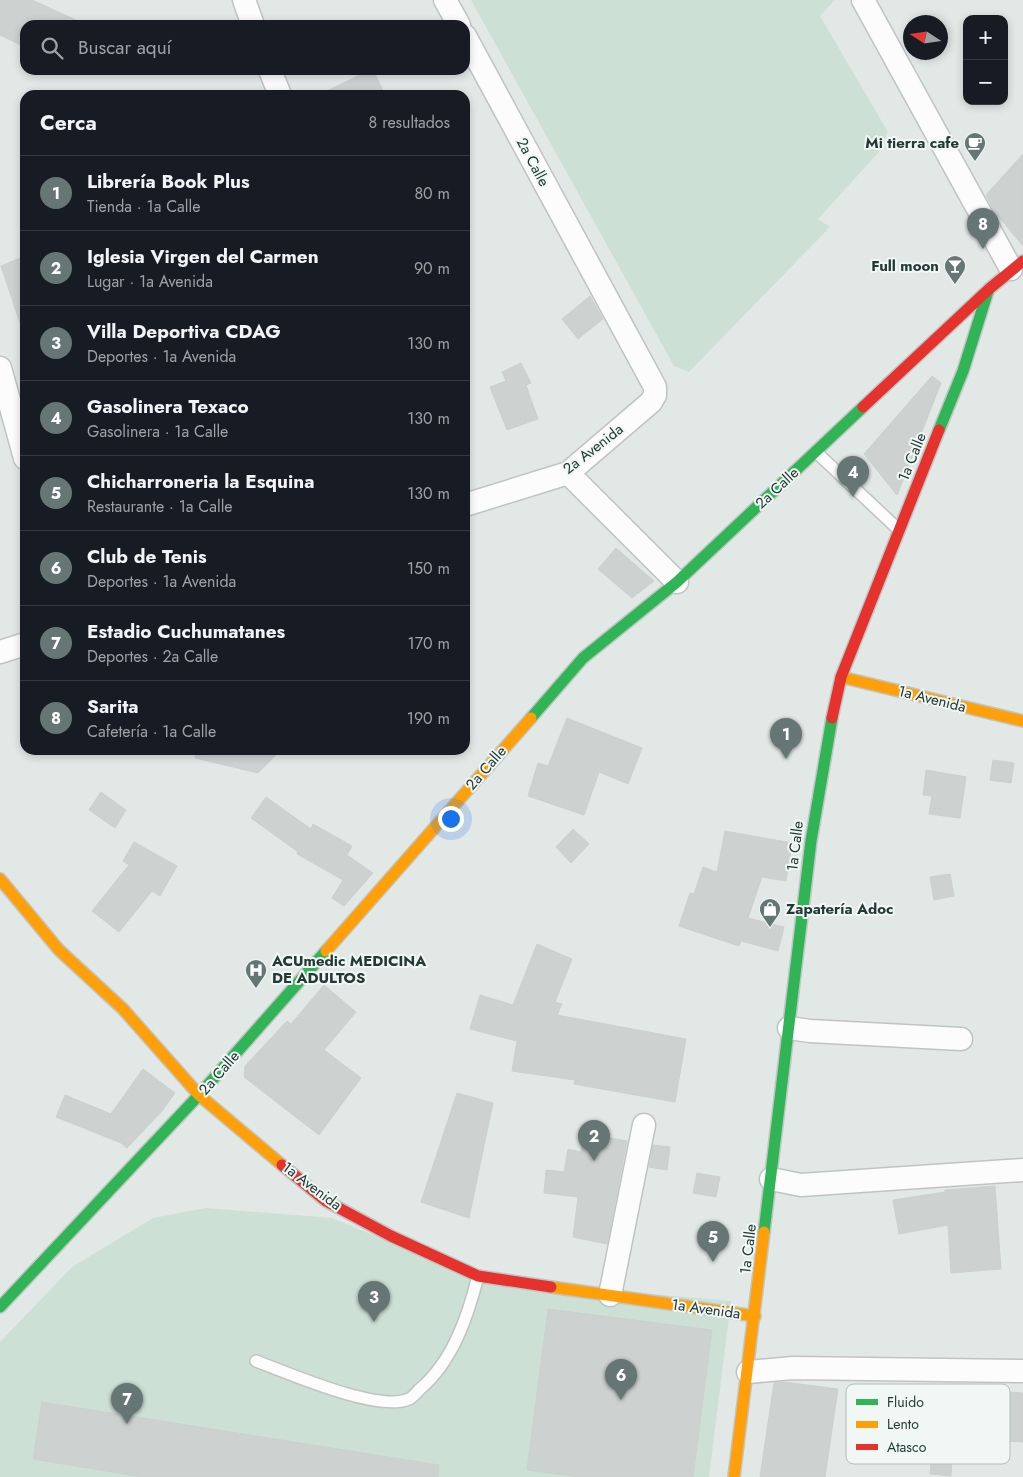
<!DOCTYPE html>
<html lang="es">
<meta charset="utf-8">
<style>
body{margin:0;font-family:Jost,sans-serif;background:#20242c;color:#f1f3f6}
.controls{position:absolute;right:15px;top:15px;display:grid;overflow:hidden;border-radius:10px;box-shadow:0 2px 8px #0003}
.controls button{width:45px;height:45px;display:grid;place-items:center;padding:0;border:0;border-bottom:1px solid #363941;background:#171b24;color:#f1f3f6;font:25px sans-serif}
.compass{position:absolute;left:903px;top:15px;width:45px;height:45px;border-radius:50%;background:#171b24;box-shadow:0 2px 8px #0003;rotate:282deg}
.you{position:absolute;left:450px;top:818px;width:18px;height:18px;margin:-12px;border:4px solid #fff;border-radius:50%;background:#1a73e8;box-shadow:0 0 0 8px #1a73e833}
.badge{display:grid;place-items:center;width:32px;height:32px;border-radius:50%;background:#657674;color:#fff;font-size:16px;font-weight:700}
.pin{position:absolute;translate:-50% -41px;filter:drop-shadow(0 1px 2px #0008)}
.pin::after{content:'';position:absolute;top:26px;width:18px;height:15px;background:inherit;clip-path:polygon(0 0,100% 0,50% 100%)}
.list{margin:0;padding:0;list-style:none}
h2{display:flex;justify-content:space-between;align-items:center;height:65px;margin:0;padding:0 20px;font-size:21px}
h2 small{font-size:16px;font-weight:400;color:#9ea1a6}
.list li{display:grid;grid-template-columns:32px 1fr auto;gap:15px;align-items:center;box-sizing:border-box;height:75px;padding:0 20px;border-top:1px solid #363941}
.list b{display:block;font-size:19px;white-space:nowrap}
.list p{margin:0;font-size:16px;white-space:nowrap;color:#9ea1a6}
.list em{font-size:16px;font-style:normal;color:#9ea1a6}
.icon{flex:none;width:28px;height:28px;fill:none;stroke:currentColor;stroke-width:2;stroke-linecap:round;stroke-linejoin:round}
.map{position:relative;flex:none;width:1023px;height:1477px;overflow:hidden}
.search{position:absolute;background:#171b24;box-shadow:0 2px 8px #0003;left:20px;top:20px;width:450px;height:55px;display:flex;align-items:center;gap:12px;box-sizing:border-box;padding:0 18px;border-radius:15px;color:#9ea1a6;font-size:19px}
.panel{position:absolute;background:#171b24;box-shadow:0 2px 8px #0003;left:20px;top:90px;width:450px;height:665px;border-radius:15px}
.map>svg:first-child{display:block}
.green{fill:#cde0d6}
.building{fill:#cdd1d0;stroke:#cbd1cf}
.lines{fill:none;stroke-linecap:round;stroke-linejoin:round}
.lane-casing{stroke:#bfc4c3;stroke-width:14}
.street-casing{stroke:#bfc4c3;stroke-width:25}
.fast-casing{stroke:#bfc5c3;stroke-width:14}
.slow-casing{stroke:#bfc5c3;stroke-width:14}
.jam-casing{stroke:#bfc5c3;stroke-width:14}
.lane{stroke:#fbfcfb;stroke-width:11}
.street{stroke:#fbfcfb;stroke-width:22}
.fast{stroke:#30b455;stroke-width:11}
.slow{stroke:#ff9f0a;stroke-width:11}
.jam{stroke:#e5322d;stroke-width:11}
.labels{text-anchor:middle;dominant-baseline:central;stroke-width:4;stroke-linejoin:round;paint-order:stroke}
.poi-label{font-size:15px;font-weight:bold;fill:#223936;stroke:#f0f7f4;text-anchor:end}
.street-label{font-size:15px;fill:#223936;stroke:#f0f7f4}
.key{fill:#f0f7f4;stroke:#b2bebb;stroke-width:1}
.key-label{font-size:14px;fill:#223936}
</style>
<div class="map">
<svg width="1023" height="1477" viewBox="0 0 1023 1477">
<rect width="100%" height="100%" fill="#e2e8e6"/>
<g class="green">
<path d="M471 0H835L820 16 888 132 879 152 818 219 830 227 689 372 674 366Z"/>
<path d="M206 1208 332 1218 480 1279 731 1301 709 1477H0V1342L72 1267 153 1218Z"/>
</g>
<g class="building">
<path d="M0 0H32L87 25H25V47L0 35Z"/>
<path d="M370 70H373L385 95H319Z"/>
<path d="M1023 154V246L994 211 986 195Z"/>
<path d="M25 256V325L21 326 1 266Z"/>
<path d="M590 296 603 319 578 339 562 319Z"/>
<path d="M521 363 531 383 526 385 538 419 507 430 490 387 506 381 502 372Z"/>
<path d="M932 376 941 383 897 495 864 454Z"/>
<path d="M616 548 654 581 632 598 598 569Z"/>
<path d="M567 718 642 748 628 784 599 772 584 815 528 796 538 763 548 766Z"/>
<path d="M196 750H281L258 773 195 758Z"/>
<path d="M993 760 1014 763 1011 783 990 780Z"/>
<path d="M926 770 966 777 960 818 929 814 932 796 923 795Z"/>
<path d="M101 792 126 810 115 828 89 810Z"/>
<path d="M266 797 311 829 313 824 352 846 347 855 373 873 344 906 332 898 343 880 297 854 298 852 251 818Z"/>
<path d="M573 829 589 844 571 863 556 847Z"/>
<path d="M725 831 792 843 786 881 762 877 748 918 784 927 778 951 741 941 739 946 679 926 690 893 694 894 703 867 717 872Z"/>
<path d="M134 842 177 866 160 896 152 891 119 932 92 911 129 865 123 861Z"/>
<path d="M950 874 954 896 934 900 930 877Z"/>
<path d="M537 944 572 959 555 1002 562 1004 557 1015 686 1039 675 1102 574 1084 575 1080 512 1071 517 1041 470 1029 480 995 513 1005Z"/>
<path d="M324 985 356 1012 324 1050 361 1078 319 1135 244 1077 245 1066 287 1021 291 1024Z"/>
<path d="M143 1069 175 1093 162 1111 127 1148 121 1143 56 1117 65 1095 111 1114Z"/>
<path d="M457 1093 493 1103 469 1218 421 1202Z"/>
<path d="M585 1133 627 1141 607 1244 573 1237 578 1197 544 1193 546 1170 564 1172 568 1149 581 1152Z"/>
<path d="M653 1145 670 1147 667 1170 649 1167Z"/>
<path d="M697 1173 720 1177 716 1197 693 1193Z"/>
<path d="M995 1186 1001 1269 951 1273 948 1225 899 1234 893 1200 945 1192V1190Z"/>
<path d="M548 1309 712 1330 693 1477H578L527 1470Z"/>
<path d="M784 1382 838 1389 825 1477H760L774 1383Z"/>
<path d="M891 1387 956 1393 951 1476 930 1474 931 1461 884 1457Z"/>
<path d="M998 1391 1023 1393V1442L993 1440Z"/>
<path d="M42 1402 439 1465 438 1477H142L33 1459Z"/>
</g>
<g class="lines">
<g class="lane-casing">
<g id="lane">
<path d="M816 452 899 530"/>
<path d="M256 1361C288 1373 379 1413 409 1399 413 1397 417 1392 420 1389 453 1361 468 1316 478 1276"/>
</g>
</g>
<g class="street-casing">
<g id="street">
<path d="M244 0 253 25"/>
<path d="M445 0 459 25"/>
<path d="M863 0 1011 269"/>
<path d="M465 36 655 387V395L651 402 568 473 465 505"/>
<path d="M270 70 280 95"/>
<path d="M0 368 25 458"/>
<path d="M568 473 677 582"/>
<path d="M0 652 25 644"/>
<path d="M789 1028 810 1031 961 1039"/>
<path d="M771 1179 801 1185 1023 1170"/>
<path d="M610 1295 644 1125"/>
<path d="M748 1372 793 1368 1023 1371"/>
</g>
</g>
<g class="fast-casing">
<g id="fast">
<path d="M939 430 963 371 988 291"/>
<path d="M531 718 583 658 677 582 863 407"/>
<path d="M764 1232 811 841 832 718"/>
<path d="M0 1307 199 1095 326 951"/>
</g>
</g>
<g class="slow-casing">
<g id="slow">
<path d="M841 677 1023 721"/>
<path d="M0 879 59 950 123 1009 199 1095 282 1165"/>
<path d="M326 951 531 718"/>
<path d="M551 1287 755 1316"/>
<path d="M734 1477 764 1232"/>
</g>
</g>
<g class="jam-casing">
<g id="jam">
<path d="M863 407 989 289 1023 261"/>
<path d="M832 718 841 677 939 430"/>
<path d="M282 1165 326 1201 391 1236 478 1276 551 1287"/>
</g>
</g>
<use href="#lane" class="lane"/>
<use href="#street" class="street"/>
<use href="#fast" class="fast"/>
<use href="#slow" class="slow"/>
<use href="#jam" class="jam"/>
</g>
<defs>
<g id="cafe-pin" transform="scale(1.125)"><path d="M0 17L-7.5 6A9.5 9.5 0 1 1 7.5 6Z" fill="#657674" stroke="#f0f7f4"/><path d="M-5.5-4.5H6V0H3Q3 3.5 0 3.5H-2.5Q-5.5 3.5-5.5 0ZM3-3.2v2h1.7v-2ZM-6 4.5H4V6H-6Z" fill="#fff"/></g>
<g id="bar-pin" transform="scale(1.125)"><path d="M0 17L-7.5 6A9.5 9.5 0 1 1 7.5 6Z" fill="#657674" stroke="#f0f7f4"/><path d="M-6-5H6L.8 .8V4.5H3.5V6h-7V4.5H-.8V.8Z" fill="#fff"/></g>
<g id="shop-pin" transform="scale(1.125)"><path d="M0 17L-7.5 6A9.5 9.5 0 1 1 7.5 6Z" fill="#657674" stroke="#f0f7f4"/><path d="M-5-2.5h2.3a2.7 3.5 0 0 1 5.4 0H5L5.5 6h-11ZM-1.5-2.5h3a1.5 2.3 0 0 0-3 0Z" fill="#fff"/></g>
<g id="hospital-pin" transform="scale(1.125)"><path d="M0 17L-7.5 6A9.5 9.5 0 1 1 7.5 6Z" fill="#657674" stroke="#f0f7f4"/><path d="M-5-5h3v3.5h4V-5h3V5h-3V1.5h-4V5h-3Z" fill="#fff"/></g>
</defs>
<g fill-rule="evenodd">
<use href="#cafe-pin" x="975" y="143"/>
<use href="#bar-pin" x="955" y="266"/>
<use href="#shop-pin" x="770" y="909"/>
<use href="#hospital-pin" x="256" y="970"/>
</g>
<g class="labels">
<g class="poi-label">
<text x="959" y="143">Mi tierra cafe</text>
<text x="939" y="266">Full moon</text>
<text x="786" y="909" text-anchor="start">Zapatería Adoc</text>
<text x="272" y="961" text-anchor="start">ACUmedic MEDICINA<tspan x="272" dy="17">DE ADULTOS</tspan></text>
</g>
<g class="street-label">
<text transform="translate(533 162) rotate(62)">2a Calle</text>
<text transform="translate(593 449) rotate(-38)">2a Avenida</text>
<text transform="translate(912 457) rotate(-68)">1a Calle</text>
<text transform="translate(777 488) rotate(-43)">2a Calle</text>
<text transform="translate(932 699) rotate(14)">1a Avenida</text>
<text transform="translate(486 768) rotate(-49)">2a Calle</text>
<text transform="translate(795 846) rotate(-83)">1a Calle</text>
<text transform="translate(219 1073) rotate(-49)">2a Calle</text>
<text transform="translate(312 1186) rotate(37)">1a Avenida</text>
<text transform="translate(748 1249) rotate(-83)">1a Calle</text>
<text transform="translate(706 1309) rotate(8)">1a Avenida</text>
</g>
</g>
<rect x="846" y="1384" width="164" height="80" rx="8" class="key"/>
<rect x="856" y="1399" width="22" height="6" fill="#30b455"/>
<rect x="856" y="1421" width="22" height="7" fill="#ff9f0a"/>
<rect x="856" y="1444" width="22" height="6" fill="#e5322d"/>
<g class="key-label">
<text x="887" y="1407">Fluido</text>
<text x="887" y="1429">Lento</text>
<text x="887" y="1452">Atasco</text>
</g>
</svg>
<div class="controls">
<button>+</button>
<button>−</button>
</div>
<svg class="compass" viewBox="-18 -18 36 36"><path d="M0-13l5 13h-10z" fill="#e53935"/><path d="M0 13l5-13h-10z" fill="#9ea1a6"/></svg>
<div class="you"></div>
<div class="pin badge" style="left:786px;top:759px">1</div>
<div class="pin badge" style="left:594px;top:1161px">2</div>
<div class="pin badge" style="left:374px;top:1322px">3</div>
<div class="pin badge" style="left:853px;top:497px">4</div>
<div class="pin badge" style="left:713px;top:1262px">5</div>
<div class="pin badge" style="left:621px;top:1400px">6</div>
<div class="pin badge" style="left:127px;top:1424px">7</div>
<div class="pin badge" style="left:983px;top:249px">8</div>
<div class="search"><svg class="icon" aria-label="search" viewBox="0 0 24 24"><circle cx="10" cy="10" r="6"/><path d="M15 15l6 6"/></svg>Buscar aquí</div>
<section class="panel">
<h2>Cerca<small>8 resultados</small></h2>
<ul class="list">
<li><span class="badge">1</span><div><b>Librería Book Plus</b><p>Tienda · 1a Calle</p></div><em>80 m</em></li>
<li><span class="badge">2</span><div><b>Iglesia Virgen del Carmen</b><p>Lugar · 1a Avenida</p></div><em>90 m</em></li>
<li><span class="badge">3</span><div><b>Villa Deportiva CDAG</b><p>Deportes · 1a Avenida</p></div><em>130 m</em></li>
<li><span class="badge">4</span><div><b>Gasolinera Texaco</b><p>Gasolinera · 1a Calle</p></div><em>130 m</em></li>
<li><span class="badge">5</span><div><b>Chicharroneria la Esquina</b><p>Restaurante · 1a Calle</p></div><em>130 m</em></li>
<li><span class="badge">6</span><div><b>Club de Tenis</b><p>Deportes · 1a Avenida</p></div><em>150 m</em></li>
<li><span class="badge">7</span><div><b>Estadio Cuchumatanes</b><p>Deportes · 2a Calle</p></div><em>170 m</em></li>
<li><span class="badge">8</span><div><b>Sarita</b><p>Cafetería · 1a Calle</p></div><em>190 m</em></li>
</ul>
</section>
</div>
